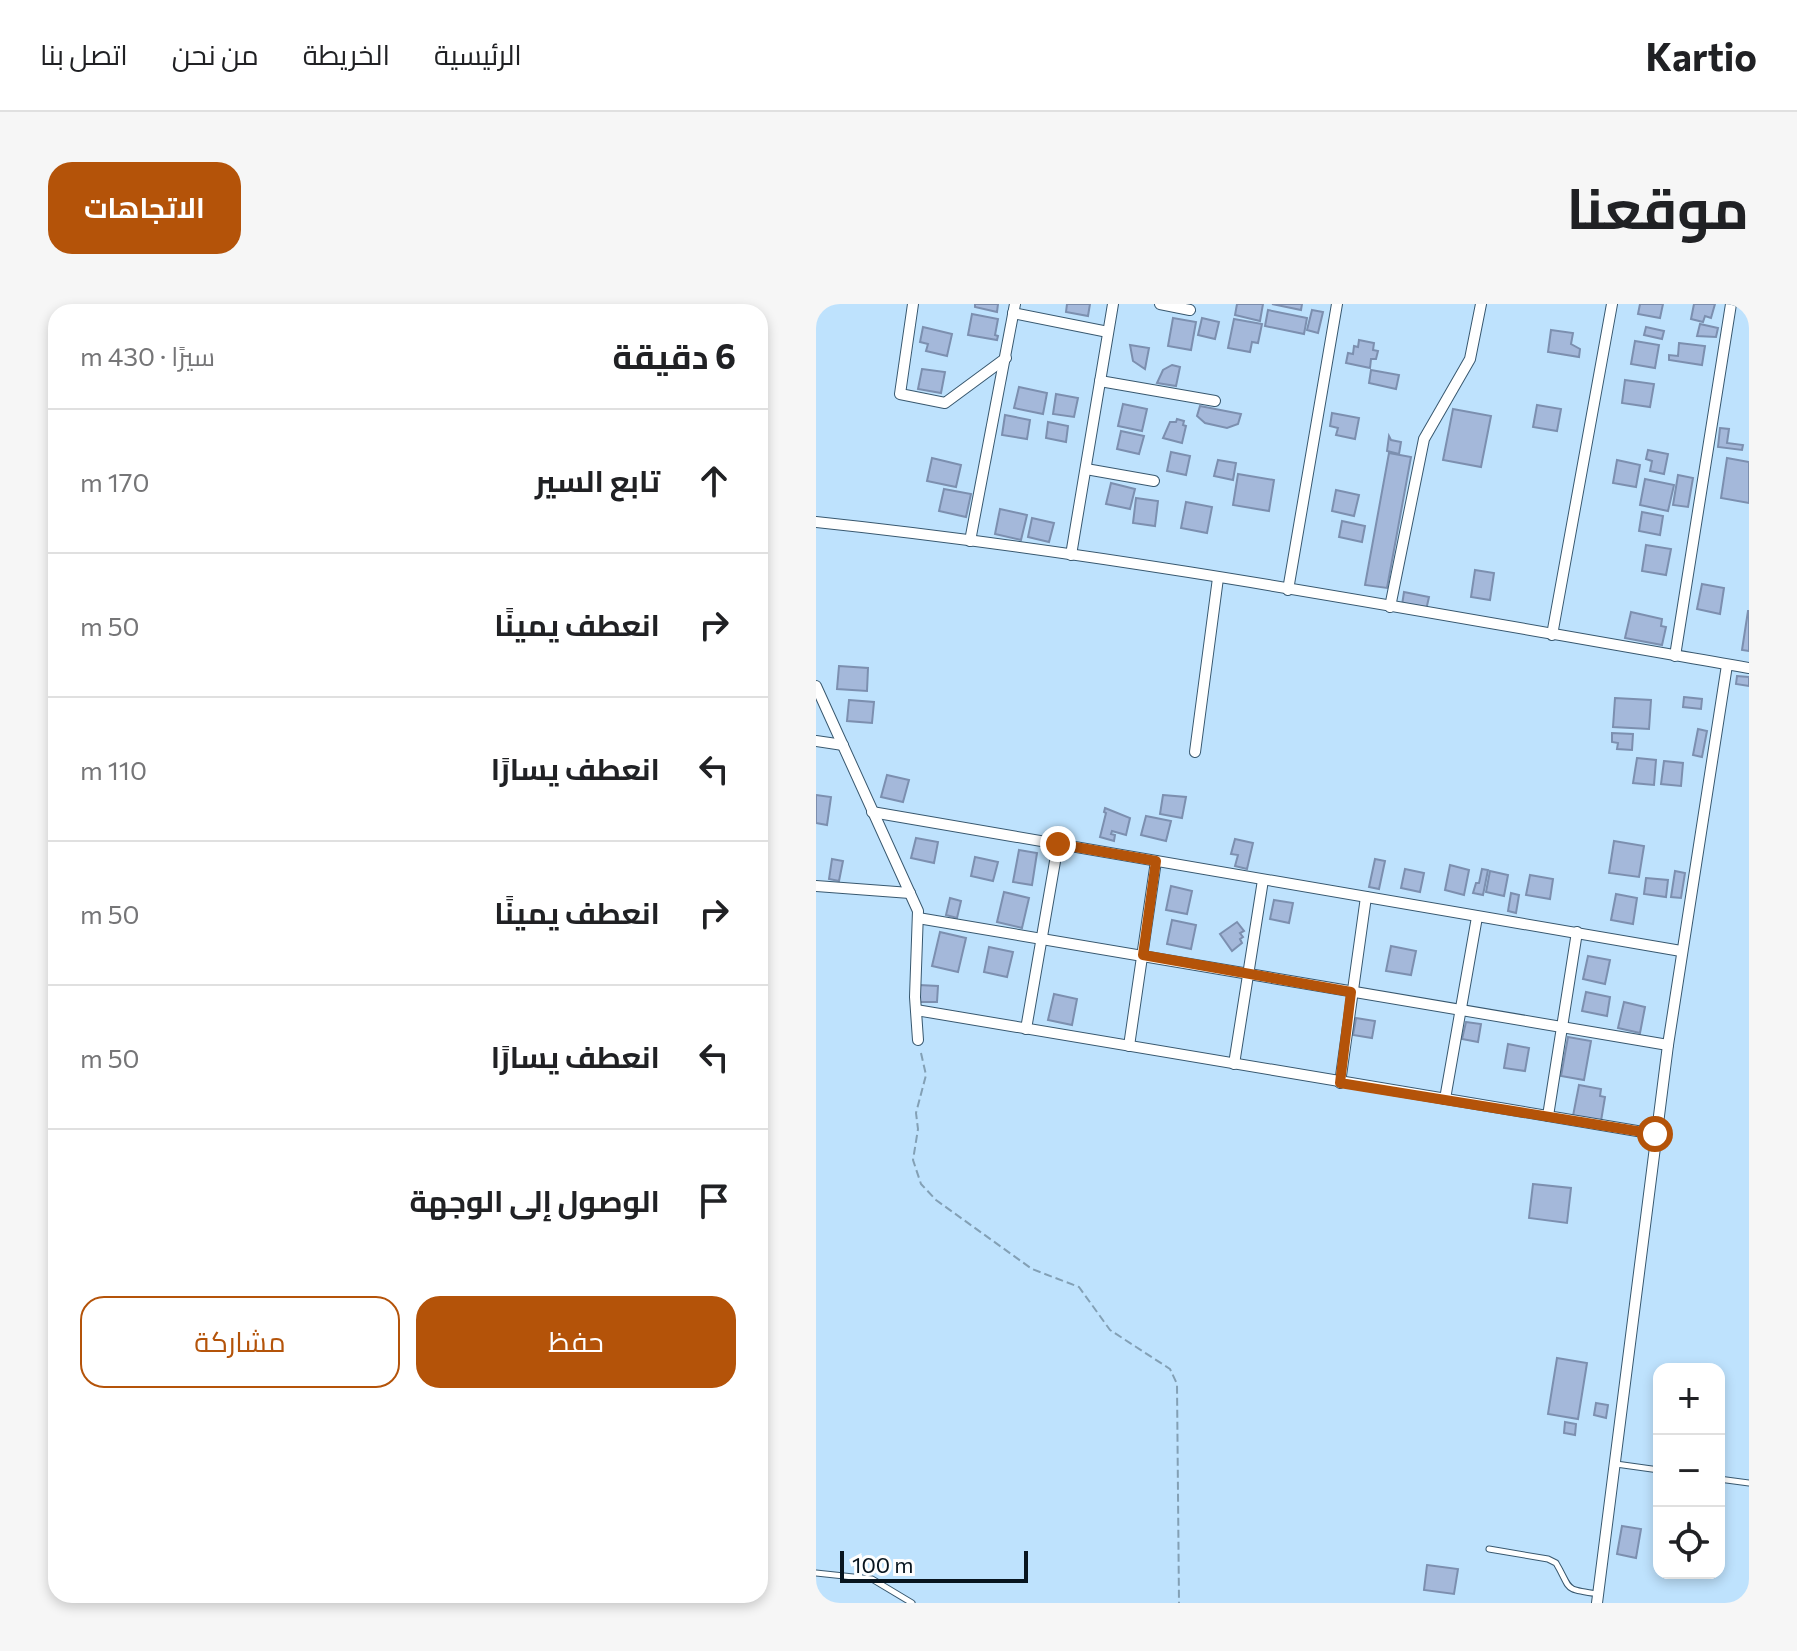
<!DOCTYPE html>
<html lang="ar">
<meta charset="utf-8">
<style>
body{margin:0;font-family:Commissioner,Cairo,sans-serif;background:#f6f6f6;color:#202124;direction:rtl}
.controls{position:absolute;right:24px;bottom:24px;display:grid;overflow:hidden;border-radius:16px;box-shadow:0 4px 12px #0003}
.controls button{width:72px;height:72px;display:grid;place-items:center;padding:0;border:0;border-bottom:2px solid #e0e0e0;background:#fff;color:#202124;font:40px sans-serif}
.scale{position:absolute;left:24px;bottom:20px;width:188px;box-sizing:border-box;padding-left:8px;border:4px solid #08151f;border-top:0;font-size:22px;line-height:28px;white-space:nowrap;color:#08151f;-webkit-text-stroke:6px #fefefe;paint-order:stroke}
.stop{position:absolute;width:24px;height:24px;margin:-18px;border:6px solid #b45309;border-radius:50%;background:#fff}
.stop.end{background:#b45309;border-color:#fff;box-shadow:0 2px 8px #0008}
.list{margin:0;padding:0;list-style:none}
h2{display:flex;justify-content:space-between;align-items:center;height:104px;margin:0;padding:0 32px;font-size:34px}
h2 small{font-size:26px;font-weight:400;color:#757577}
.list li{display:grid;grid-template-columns:52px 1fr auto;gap:24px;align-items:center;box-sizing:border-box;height:144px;padding:0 32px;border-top:2px solid #e0e0e0}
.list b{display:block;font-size:30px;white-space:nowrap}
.list em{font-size:26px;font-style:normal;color:#757577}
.actions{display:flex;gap:16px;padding:24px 32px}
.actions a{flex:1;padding:18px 0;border:2px solid #b45309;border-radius:24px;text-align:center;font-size:28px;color:#b45309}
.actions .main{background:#b45309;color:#fff}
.icon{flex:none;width:44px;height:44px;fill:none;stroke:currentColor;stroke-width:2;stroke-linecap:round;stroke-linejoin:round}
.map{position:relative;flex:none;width:933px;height:1299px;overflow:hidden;direction:ltr;border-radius:24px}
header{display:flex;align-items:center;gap:48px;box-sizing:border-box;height:112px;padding:0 40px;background:#fff;border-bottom:2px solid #e0e0e0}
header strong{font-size:38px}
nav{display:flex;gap:44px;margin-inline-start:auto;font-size:28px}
.intro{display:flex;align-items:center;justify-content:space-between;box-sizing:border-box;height:192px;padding:0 48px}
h1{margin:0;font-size:56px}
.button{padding:20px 36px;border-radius:24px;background:#b45309;color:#fff;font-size:28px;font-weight:700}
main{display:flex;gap:48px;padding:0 48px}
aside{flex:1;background:#fff;border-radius:24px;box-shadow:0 4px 12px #0003}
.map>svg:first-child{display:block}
.building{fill:#a4b8da;stroke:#7c8faf;stroke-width:2}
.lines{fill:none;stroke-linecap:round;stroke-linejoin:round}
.lane-casing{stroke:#38586f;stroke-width:7}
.street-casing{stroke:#38586f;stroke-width:12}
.path{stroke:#83a0b5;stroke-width:2;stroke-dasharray:8 4;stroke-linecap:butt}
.lane{stroke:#fff;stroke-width:5}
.street{stroke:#fff;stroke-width:10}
.route{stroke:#b45309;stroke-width:10}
</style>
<header>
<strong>Kartio</strong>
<nav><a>الرئيسية</a><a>الخريطة</a><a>من نحن</a><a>اتصل بنا</a></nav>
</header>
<div class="intro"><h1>موقعنا</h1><a class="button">الاتجاهات</a></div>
<main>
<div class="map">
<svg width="933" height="1299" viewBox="0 0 933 1299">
<rect width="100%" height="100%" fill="#bee2fd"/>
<g class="building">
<path d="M159 0H182L181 8 159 3Z"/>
<path d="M251 0H274L272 12 250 8Z"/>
<path d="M421 0H447L444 17 419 11Z"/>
<path d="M456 0H486L485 6Z"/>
<path d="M824 0H847L844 14 822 10Z"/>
<path d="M878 0H899L895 14 889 12 887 18 875 15Z"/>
<path d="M452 6 491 14 488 30 449 22Z"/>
<path d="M496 6 507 8 502 29 491 26Z"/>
<path d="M156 10 182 15 179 31 182 32 181 36 152 31Z"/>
<path d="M357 14 380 18 375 46 352 42Z"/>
<path d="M386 14 403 18 399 35 382 31Z"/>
<path d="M418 15 446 20 442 39 436 38 434 48 412 44Z"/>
<path d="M884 20 902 24 900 33 881 32Z"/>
<path d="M107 23 136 30 131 52 110 47 112 40 104 38Z"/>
<path d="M830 23 848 27 846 35 828 31Z"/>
<path d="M735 26 757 29 755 40 764 45 763 53 732 48Z"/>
<path d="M543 36 558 39 557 46 562 47 560 55H555L554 64 530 59 532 49 537 50 538 42 542 43Z"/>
<path d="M819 37 843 41 839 64 815 60Z"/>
<path d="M863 39 889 42 886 61 853 56V51L862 52Z"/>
<path d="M314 41 333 44 329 65 317 57Z"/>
<path d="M356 61 364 63 360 82 341 79 347 66Z"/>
<path d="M106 65 129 68 125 89 102 85Z"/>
<path d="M555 66 583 71 580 85 553 79Z"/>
<path d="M809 76 838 80 834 103 806 99Z"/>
<path d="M203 83 231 89 227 110 198 104Z"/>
<path d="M240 90 262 94 258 113 237 110Z"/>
<path d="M307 100 331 105 326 127 302 122Z"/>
<path d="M721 101 745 105 741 127 717 123Z"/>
<path d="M384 102 425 110 422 120 411 124 389 119 381 112Z"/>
<path d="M637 105 675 112 665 163 627 156Z"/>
<path d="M516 109 543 114 539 135 520 131 522 124 514 122Z"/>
<path d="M189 111 214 116 211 135 186 131Z"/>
<path d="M361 115 368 117 367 121 370 122 366 139 347 134 354 118H360Z"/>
<path d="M232 118 252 122 250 138 230 134Z"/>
<path d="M904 124 913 125 911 139 927 141 926 146 902 143Z"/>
<path d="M305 127 328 132 323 150 301 145Z"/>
<path d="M573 132 575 136 585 138 583 150 571 147Z"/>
<path d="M832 146 852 150 848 170 834 167 836 157 830 155Z"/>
<path d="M355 148 374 152 370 171 351 167Z"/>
<path d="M573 149 595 153 571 284 549 281Z"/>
<path d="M116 154 145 161 140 183 111 177Z"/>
<path d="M911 154 933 158V199L905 194Z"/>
<path d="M402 156 420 159 417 176 398 172Z"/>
<path d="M801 156 824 161 820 183 797 179Z"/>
<path d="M422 170 458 176 453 207 417 201Z"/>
<path d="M862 171 877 174 872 203 857 201Z"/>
<path d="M829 175 858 181 852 207 824 201Z"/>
<path d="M295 179 319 185 314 205 290 200Z"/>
<path d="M128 185 155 190 150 213 123 207Z"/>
<path d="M520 186 543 191 538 212 516 207Z"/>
<path d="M320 194 342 197 339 222 317 219Z"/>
<path d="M370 198 396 203 391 229 365 224Z"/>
<path d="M184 205 211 211 205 236 179 230Z"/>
<path d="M826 208 847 212 844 231 823 227Z"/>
<path d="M216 214 238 219 233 238 212 233Z"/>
<path d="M526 217 549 222 546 238 523 233Z"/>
<path d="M830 241 855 245 850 271 826 267Z"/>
<path d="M659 266 678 269 674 296 655 293Z"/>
<path d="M886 280 908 284 904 310 881 305Z"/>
<path d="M588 288 613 293 610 306 586 301Z"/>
<path d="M932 307H933V347L926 346Z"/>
<path d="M815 308 846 315 845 322 850 323 846 341 809 334Z"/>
<path d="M23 362 52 364 51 387 21 385Z"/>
<path d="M921 372 933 373V382L920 380Z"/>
<path d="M868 393 886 395 885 405 867 403Z"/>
<path d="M799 394 835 396 833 425 797 423Z"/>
<path d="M33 396 58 398 56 419 31 417Z"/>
<path d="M882 425 891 427 886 453 877 451Z"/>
<path d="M796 429 817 430 816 446 801 445 802 439 796 438Z"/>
<path d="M821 454 840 456 838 481 817 479Z"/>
<path d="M848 457 867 459 865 482 845 480Z"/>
<path d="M71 471 93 476 87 498 65 493Z"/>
<path d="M0 491 15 493 11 521 0 519Z"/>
<path d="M347 491 370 493 366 514 344 510Z"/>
<path d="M289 504 314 514 310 531 296 527 295 530 299 531 298 537 284 533 290 509 288 508Z"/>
<path d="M330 512 355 517 350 537 325 531Z"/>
<path d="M100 534 122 538 118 559 95 554Z"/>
<path d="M419 535 437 539 431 565 419 562 422 551 415 550Z"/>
<path d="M798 537 828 542 823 573 793 569Z"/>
<path d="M203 546 221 549 216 581 197 578Z"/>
<path d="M159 553 182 558 177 577 155 572Z"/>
<path d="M16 555 27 557 23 577 13 575Z"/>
<path d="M559 555 569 557 563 585 553 583Z"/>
<path d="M634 561 653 566 648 591 629 586Z"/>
<path d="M589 565 608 569 604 588 585 584Z"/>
<path d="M666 565 672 566 667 591 657 589 660 579H663Z"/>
<path d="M674 567 692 571 688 592 670 588Z"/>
<path d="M859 567 869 569 865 594 855 593Z"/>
<path d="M714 571 737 575 734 595 710 591Z"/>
<path d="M830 574 852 576 850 593 828 590Z"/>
<path d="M355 582 376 587 371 610 350 606Z"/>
<path d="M188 588 213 594 206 624 181 618Z"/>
<path d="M695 589 703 591 700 609 692 607Z"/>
<path d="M800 590 821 594 817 620 795 616Z"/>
<path d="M134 594 145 597 141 614 130 611Z"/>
<path d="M458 596 477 599 473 619 454 615Z"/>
<path d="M356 616 380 621 375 645 351 640Z"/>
<path d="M421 618 428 627 424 629 427 633 424 635 426 639 416 647 404 630Z"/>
<path d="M124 628 150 634 142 668 116 662Z"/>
<path d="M575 642 600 647 595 671 570 667Z"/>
<path d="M173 643 197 648 191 673 168 668Z"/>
<path d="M772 652 794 656 789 680 767 675Z"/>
<path d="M103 681 122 682 121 698H103Z"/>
<path d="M770 688 794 693 791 712 766 707Z"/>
<path d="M238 690 261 695 256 721 232 716Z"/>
<path d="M808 698 829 703 824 729 802 724Z"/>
<path d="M540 714 559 717 556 734 537 731Z"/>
<path d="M650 718 665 720 662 738 646 735Z"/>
<path d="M752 733 775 737 768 776 745 772Z"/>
<path d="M692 740 713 744 709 767 688 764Z"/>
<path d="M763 781 785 785 784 792 789 793 785 817 757 812Z"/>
<path d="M717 880 755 884 751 919 713 914Z"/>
<path d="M741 1054 771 1059 762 1115 732 1110Z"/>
<path d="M780 1099 792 1101 790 1114 778 1111Z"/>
<path d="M749 1118 760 1120 759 1131 748 1129Z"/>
<path d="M806 1222 825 1225 820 1254 801 1250Z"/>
<path d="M611 1261 642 1265 638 1290 608 1286Z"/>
</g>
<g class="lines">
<g class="lane-casing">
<g id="lane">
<path d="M800 1160 843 1166"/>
<path d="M903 1175 933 1179"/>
<path d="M673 1245 732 1255 740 1259C756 1286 746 1285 782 1290"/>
<path d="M0 1269 56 1275 96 1299"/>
</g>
</g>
<g class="street-casing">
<g id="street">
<path d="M97 0 84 90 129 99 190 54"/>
<path d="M344 0 374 6"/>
<path d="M197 9 292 28"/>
<path d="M284 77 399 97"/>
<path d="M270 165 338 177"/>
<path d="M0 218C313 251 623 311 933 364"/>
<path d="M154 237 199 0"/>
<path d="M255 251 297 0"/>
<path d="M472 286 521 0"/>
<path d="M574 303 608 135 654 55 665 0"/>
<path d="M736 331 796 0"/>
<path d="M859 352 915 0"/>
<path d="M0 382 102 607 99 693 102 736"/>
<path d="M0 437 27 441"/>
<path d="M379 448 402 274"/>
<path d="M56 508 865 647"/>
<path d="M0 582 94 589"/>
<path d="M102 614 852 741"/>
<path d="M100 706 839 830"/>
<path d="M210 725 242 540"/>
<path d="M313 742 340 557"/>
<path d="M418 760 447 576"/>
<path d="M524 779 550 593"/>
<path d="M629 795 661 613"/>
<path d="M732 812 761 628"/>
<path d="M781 1299 852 741 911 361"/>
</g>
</g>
<path class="path" d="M105 749 110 771 100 809 102 825 97 856 105 880 120 896 216 965 263 983 294 1026 354 1065 361 1080 363 1299"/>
<use href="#lane" class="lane"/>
<use href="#street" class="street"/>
</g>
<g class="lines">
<path class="route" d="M242 540 340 557 327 651 535 688 524 779 839 830"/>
</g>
</svg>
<div class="controls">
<button>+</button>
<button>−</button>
<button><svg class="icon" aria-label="locate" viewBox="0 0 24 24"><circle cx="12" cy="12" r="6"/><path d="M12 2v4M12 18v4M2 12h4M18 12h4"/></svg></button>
</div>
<div class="scale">100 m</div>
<div class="stop" style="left:839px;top:830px"></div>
<div class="stop end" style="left:242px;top:540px"></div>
</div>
<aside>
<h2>6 دقيقة<small>سيرًا · 430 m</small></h2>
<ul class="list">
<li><svg class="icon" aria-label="ahead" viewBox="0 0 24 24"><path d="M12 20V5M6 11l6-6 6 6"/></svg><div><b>تابع السير</b></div><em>170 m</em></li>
<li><svg class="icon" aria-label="right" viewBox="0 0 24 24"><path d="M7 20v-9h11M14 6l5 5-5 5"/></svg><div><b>انعطف يمينًا</b></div><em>50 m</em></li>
<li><svg class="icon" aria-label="left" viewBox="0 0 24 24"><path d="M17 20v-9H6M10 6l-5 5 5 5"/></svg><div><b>انعطف يسارًا</b></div><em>110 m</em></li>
<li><svg class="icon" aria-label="right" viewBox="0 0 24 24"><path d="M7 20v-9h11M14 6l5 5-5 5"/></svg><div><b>انعطف يمينًا</b></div><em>50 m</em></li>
<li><svg class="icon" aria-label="left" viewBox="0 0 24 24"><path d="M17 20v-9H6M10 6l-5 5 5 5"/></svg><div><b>انعطف يسارًا</b></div><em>50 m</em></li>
<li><svg class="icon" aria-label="arrive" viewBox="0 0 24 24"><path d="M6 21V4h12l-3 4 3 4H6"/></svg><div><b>الوصول إلى الوجهة</b></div></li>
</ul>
<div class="actions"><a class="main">حفظ</a><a>مشاركة</a></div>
</aside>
</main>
